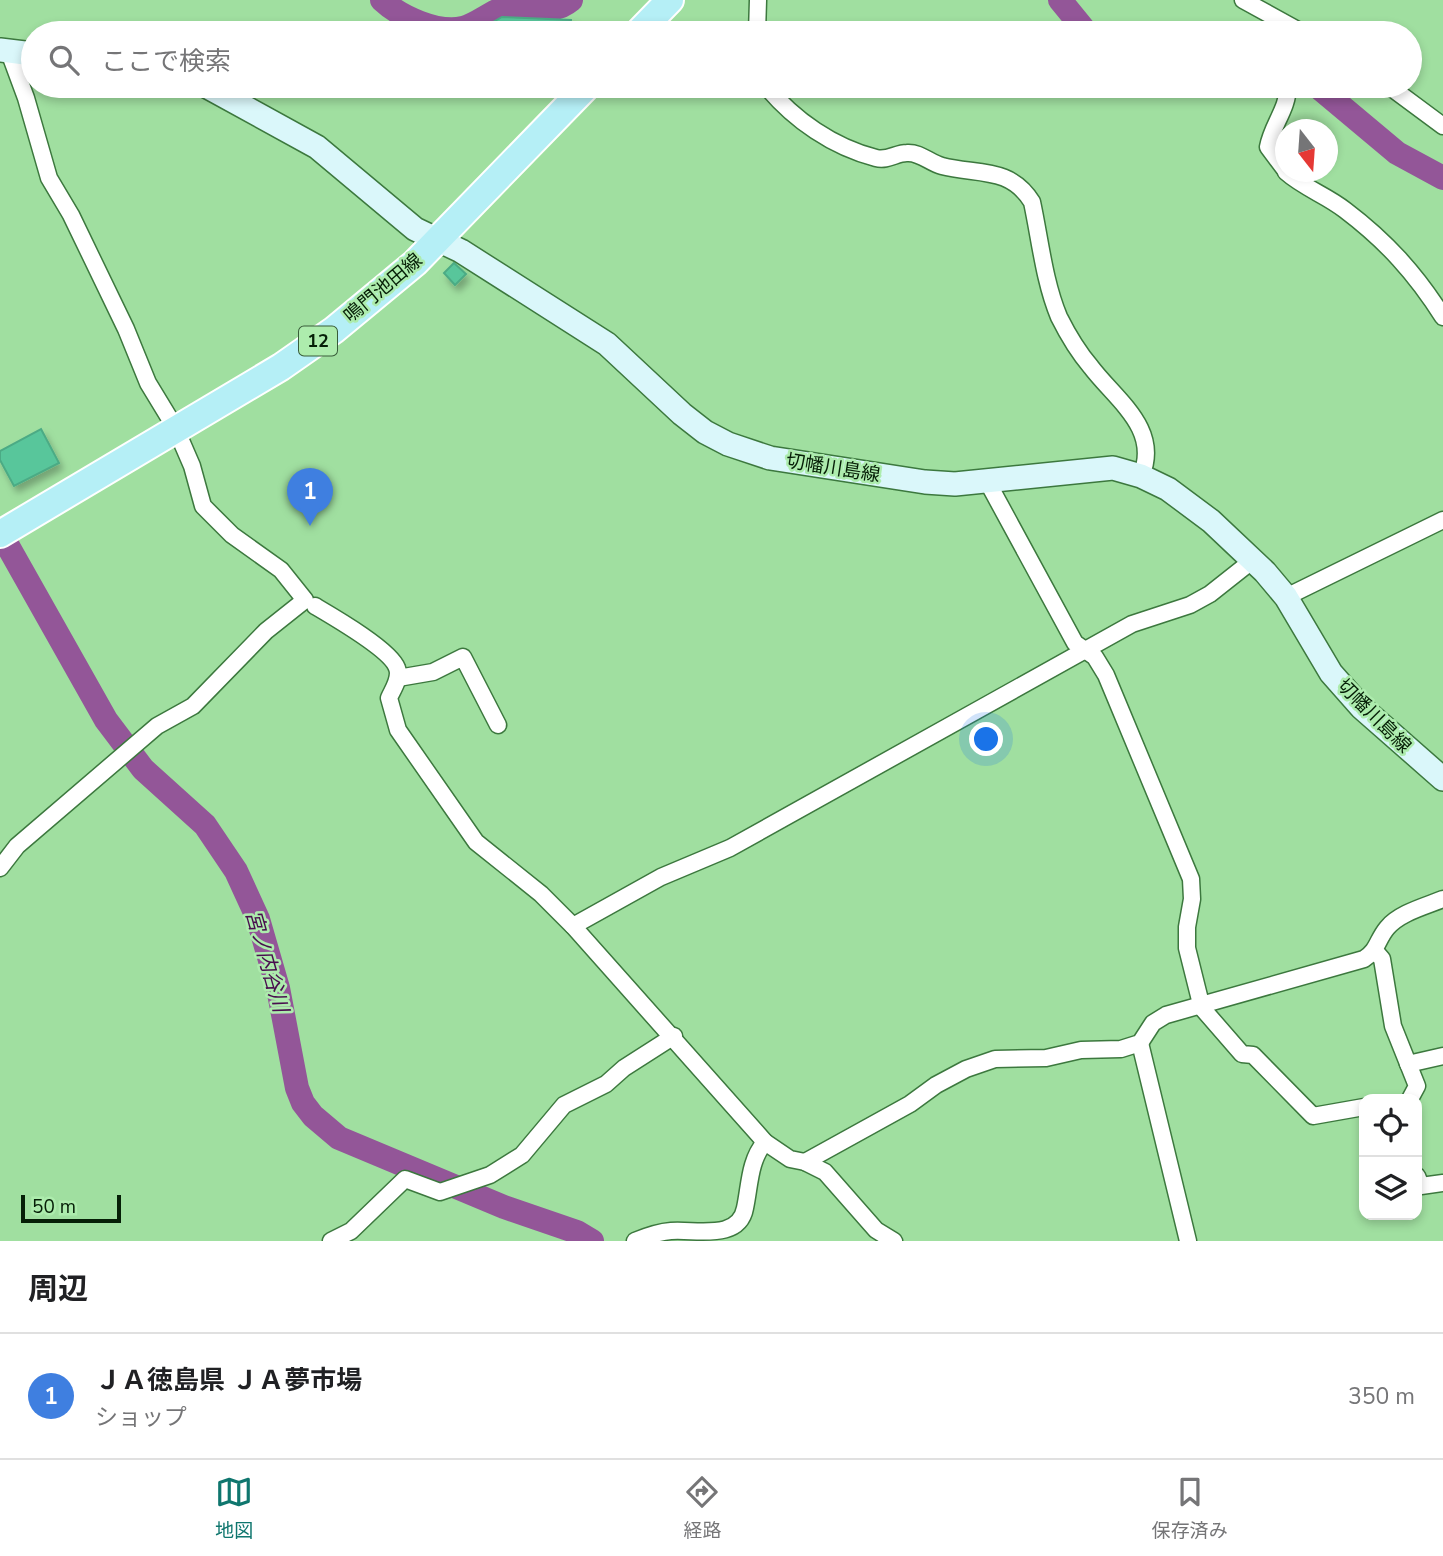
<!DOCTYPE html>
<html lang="ja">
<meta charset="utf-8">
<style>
body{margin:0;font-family:"Nunito Sans","Noto Sans JP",sans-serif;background:#f2f2f2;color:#202124}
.controls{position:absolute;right:21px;bottom:21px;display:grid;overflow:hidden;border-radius:14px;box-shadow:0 4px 10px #0003}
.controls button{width:63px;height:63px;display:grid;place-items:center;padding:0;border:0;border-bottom:2px solid #e0e0e0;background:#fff;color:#202124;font:35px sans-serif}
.compass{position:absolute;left:1275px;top:119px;width:63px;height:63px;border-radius:50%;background:#fff;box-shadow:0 4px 10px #0003;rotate:163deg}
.scale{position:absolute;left:21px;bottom:18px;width:100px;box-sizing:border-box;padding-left:7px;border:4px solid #061f07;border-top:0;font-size:19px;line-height:24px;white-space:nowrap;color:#061f07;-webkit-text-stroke:5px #adecad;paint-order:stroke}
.you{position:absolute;left:987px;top:740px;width:24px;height:24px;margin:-18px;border:5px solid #fff;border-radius:50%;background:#1a73e8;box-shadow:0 0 0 10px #1a73e833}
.badge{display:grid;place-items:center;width:46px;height:46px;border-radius:50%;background:#0f766e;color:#fff;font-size:23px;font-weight:700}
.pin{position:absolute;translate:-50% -58px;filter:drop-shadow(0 2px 4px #0008)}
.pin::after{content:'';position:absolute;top:37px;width:24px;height:21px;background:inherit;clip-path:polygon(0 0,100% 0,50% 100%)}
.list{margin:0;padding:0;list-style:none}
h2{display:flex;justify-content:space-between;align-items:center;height:91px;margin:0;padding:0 28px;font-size:30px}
h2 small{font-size:23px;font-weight:400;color:#757577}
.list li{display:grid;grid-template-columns:46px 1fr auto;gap:21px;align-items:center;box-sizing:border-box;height:126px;padding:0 28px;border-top:2px solid #e0e0e0}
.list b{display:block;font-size:26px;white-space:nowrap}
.list p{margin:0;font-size:23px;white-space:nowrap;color:#757577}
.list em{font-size:23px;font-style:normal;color:#757577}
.icon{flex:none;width:38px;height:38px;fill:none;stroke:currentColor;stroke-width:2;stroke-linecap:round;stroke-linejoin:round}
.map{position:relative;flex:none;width:1443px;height:1241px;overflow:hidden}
.search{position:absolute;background:#fff;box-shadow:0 4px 10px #0003;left:21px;right:21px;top:21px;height:77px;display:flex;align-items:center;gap:18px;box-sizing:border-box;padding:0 24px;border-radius:38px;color:#757577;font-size:26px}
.sheet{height:217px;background:#fff}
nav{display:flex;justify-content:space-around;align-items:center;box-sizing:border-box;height:98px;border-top:2px solid #e0e0e0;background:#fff;font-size:19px;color:#757577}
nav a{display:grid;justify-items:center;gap:4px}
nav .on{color:#0f766e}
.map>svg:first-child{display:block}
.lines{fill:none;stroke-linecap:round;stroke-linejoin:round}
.river{stroke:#935698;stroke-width:24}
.building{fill:#59c69b;stroke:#4cab85;stroke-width:2;filter:url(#shadow)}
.minor-casing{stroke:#3c783e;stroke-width:19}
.secondary-casing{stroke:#3c783e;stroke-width:26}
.primary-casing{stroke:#fff;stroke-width:30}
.minor{stroke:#fff;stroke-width:16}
.secondary{stroke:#daf7fa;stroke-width:23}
.primary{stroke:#b5eff6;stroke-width:26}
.labels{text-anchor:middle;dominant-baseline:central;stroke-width:5;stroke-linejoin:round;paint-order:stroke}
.shield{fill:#adecad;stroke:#385c39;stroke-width:2}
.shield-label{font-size:18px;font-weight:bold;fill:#061f07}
.street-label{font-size:19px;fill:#061f07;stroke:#adecad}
.water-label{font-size:21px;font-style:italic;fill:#490e4e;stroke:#adecad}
</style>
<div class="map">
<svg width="1443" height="1241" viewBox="0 0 1443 1241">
<defs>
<filter id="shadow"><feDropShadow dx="3.5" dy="6" stdDeviation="3.5" flood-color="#0004"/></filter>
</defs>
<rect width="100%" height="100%" fill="#a0dfa0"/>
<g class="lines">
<g class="river">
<path d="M382 0C400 17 438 34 463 28 481 23 494 8 513 6 535 4 552 16 571 0"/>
<path d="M1060 0 1087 33"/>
<path d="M1317 86 1397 153 1443 178"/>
<path d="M0 532 106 720 143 769 205 825 236 871 258 919 278 988 297 1088 303 1103 313 1116 339 1138 504 1207 577 1232 592 1241"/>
</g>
</g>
<g class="building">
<path d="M502 17 571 20 570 33H474Z"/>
<path d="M454 263 466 274 455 285 444 273Z"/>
<path d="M41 429 59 463 14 486 0 460V451Z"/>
</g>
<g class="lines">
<g class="minor-casing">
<g id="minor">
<path d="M1243 0 1303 33"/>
<path d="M757 33 758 0"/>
<path d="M766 86C794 120 833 147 876 158 888 161 896 153 907 153 920 152 930 163 942 166 976 175 1010 166 1032 202 1040 239 1044 281 1059 317 1067 333 1079 353 1091 367 1116 400 1161 429 1141 476"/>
<path d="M1389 86 1443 126"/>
<path d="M1286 171 1268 147C1272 125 1288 109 1288 86"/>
<path d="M1286 172C1304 188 1326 195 1345 210 1386 241 1416 274 1443 317"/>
<path d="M987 481 1075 643 1095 657 1106 675 1191 879 1192 899 1187 927V948L1202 1008 1242 1054 1253 1055 1313 1116 1364 1107"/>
<path d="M1286 597 1443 520"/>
<path d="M315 606C332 616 391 650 397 668 401 678 393 689 389 698L398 730 476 842 541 894 573 926 765 1142 790 1159 805 1162 825 1172 876 1230 894 1241"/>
<path d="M398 678 433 672 463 657 498 725"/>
<path d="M0 868 17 846 157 726 193 706 266 631 305 600 281 570 232 535 203 506 192 466 176 429 148 383 126 329 71 215 49 178 26 98 9 52"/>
<path d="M573 926 661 877 730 848 1132 624 1190 605 1210 594 1253 560"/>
<path d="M1376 952 1382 959 1393 1026 1417 1086 1410 1099"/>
<path d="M1140 1043 1188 1241"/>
<path d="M1408 1064 1443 1056"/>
<path d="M805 1162 910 1104 936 1085 966 1069 995 1059 1046 1058 1081 1050 1121 1049 1140 1043 1153 1023 1166 1015 1364 959C1378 950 1377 940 1387 928 1399 913 1426 906 1443 899"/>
<path d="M1417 1176 1421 1186 1443 1183"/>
<path d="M331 1241 351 1231 405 1179 440 1192 490 1175 522 1155 564 1105 606 1084 624 1068 674 1036"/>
<path d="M635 1241C647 1236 658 1232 671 1231 696 1229 739 1241 745 1208 750 1185 749 1161 765 1142"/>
</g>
</g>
<g class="secondary-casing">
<g id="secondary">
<path d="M0 50 33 54"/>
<path d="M206 86 317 147 415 229 461 251 607 344 682 414 705 432 728 444 770 458 925 482 955 484 1113 468 1141 476 1168 489 1211 521 1265 572 1286 597 1331 673 1361 707 1443 779"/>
</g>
</g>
<g class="primary-casing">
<g id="primary">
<path d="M638 33 670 0"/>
<path d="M0 534 281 367 334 330 415 263 587 86"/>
</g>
</g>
<use href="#minor" class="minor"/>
<use href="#secondary" class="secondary"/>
<use href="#primary" class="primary"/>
</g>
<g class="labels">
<rect class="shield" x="299" y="326.5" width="38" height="29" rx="5"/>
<g class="shield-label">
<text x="318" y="341">12</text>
</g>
<g class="street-label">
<text transform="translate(383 288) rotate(-40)">鳴門池田線</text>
<text transform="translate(833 468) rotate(9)">切幡川島線</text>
<text transform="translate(1374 716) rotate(45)">切幡川島線</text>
</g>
<g class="water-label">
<text transform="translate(267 961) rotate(74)">宮ノ内谷川</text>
</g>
</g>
</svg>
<div class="controls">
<button><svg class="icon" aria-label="locate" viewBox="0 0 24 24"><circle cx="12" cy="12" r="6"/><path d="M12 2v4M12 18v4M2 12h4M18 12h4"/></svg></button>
<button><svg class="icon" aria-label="layers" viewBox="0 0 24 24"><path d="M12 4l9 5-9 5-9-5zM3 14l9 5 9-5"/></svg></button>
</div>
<svg class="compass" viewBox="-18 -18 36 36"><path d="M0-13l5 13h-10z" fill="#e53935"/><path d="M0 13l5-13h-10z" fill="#757577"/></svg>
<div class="scale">50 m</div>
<div class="you"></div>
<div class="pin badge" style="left:310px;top:526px;background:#3f7fe0">1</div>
<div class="search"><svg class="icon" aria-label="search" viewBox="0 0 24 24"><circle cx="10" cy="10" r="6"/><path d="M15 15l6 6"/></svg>ここで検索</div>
</div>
<section class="sheet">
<h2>周辺<small></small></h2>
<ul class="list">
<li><span class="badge" style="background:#3f7fe0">1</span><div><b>ＪＡ徳島県 ＪＡ夢市場</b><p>ショップ</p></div><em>350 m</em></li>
</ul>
</section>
<nav>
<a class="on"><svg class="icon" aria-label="map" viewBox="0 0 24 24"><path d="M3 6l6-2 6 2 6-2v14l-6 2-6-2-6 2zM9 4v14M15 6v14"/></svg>地図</a>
<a><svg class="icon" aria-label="directions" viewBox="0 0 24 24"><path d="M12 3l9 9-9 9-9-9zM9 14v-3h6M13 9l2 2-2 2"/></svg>経路</a>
<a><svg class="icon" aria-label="saved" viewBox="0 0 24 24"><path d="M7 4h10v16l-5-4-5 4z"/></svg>保存済み</a>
</nav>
